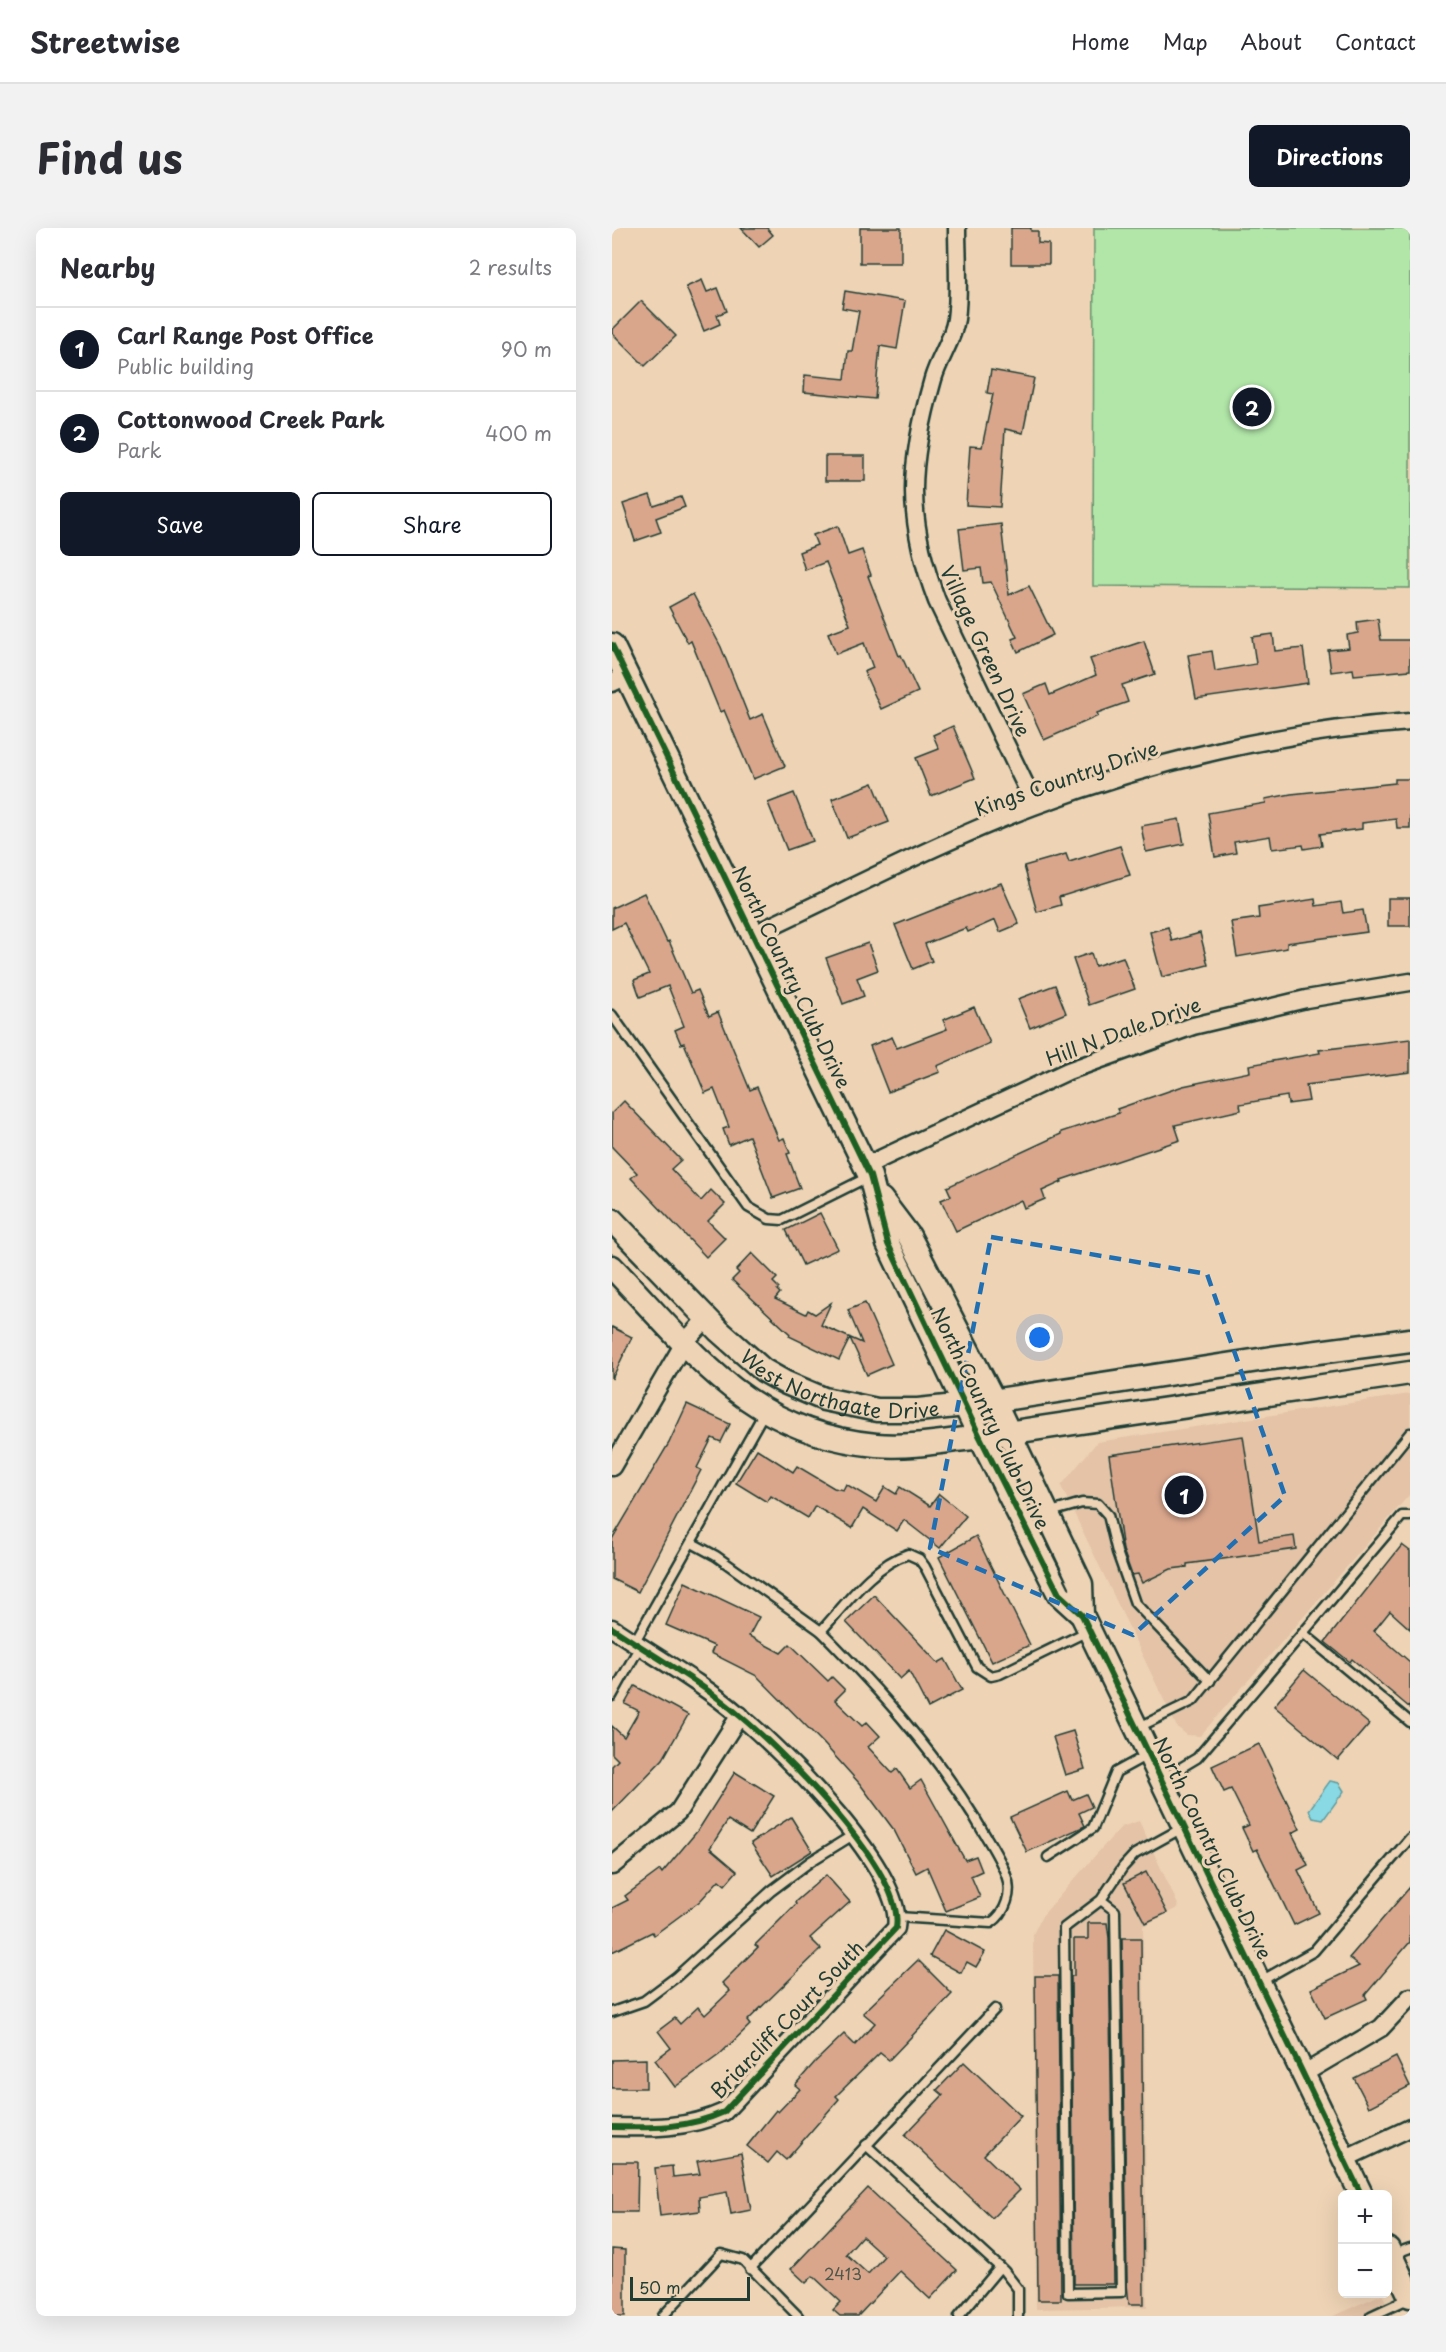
<!DOCTYPE html>
<meta charset="utf-8">
<style>
body{margin:0;font-family:"Playpen Sans",sans-serif;background:#f2f2f3;color:#2b2b33}
.controls{position:absolute;right:18px;bottom:18px;display:grid;overflow:hidden;border-radius:9px;box-shadow:0 6px 24px #0002}
.controls button{width:54px;height:54px;display:grid;place-items:center;padding:0;border:0;border-bottom:2px solid #e1e1e2;background:#fff;color:#2b2b33;font:30px sans-serif}
.scale{position:absolute;left:18px;bottom:15px;width:120px;box-sizing:border-box;padding-left:6px;border:3px solid #1f3d34;border-top:0;font-size:16px;line-height:21px;white-space:nowrap;color:#1f3d34;-webkit-text-stroke:4px #eed3b5;paint-order:stroke}
.you{position:absolute;left:428px;top:1110px;width:21px;height:21px;margin:-15px;border:4px solid #fff;border-radius:50%;background:#1a73e8;box-shadow:0 0 0 9px #1a73e833}
.badge{display:grid;place-items:center;width:39px;height:39px;border-radius:50%;background:#111827;color:#fff;font-size:20px;font-weight:700}
.pin{position:absolute;translate:-50% -50%;border:3px solid #fff;box-shadow:0 2px 6px #0006}
.list{margin:0;padding:0;list-style:none}
h2{display:flex;justify-content:space-between;align-items:center;height:78px;margin:0;padding:0 24px;font-size:26px}
h2 small{font-size:20px;font-weight:400;color:#7c7c81}
.list li{display:grid;grid-template-columns:39px 1fr auto;gap:18px;align-items:center;box-sizing:border-box;height:84px;padding:0 24px;border-top:2px solid #e1e1e2}
.list b{display:block;font-size:22px;white-space:nowrap}
.list p{margin:0;font-size:20px;white-space:nowrap;color:#7c7c81}
.list em{font-size:20px;font-style:normal;color:#7c7c81}
.actions{display:flex;gap:12px;padding:18px 24px}
.actions a{flex:1;padding:14px 0;border:2px solid #111827;border-radius:9px;text-align:center;font-size:21px;color:#111827}
.actions .main{background:#111827;color:#fff}
.map{position:relative;flex:none;width:798px;height:2088px;overflow:hidden;border-radius:9px}
header{display:flex;align-items:center;gap:36px;box-sizing:border-box;height:84px;padding:0 30px;background:#fff;border-bottom:2px solid #e1e1e2}
header strong{font-size:28px}
nav{display:flex;gap:33px;margin-inline-start:auto;font-size:21px}
.intro{display:flex;align-items:center;justify-content:space-between;box-sizing:border-box;height:144px;padding:0 36px}
h1{margin:0;font-size:42px}
.button{padding:15px 27px;border-radius:9px;background:#111827;color:#fff;font-size:21px;font-weight:700}
main{display:flex;gap:36px;padding:0 36px}
aside{flex:1;background:#fff;border-radius:9px;box-shadow:0 6px 24px #0002}
.map>svg:first-child{display:block}
.built{fill:#e4c3a7}
.green{fill:#b1e6a8;stroke:#68926e;stroke-width:1.5}
.water{fill:#88d9e4;stroke:#5e9b9e;stroke-width:1.5}
.building{fill:#d9a68c;stroke:#1f3d34;stroke-width:1.5;fill-rule:evenodd}
.lines{fill:none;stroke-linecap:round;stroke-linejoin:round}
.lane-casing{stroke:#1f3d34;stroke-width:13}
.street-casing{stroke:#1f3d34;stroke-width:21}
.secondary-casing{stroke:#1f3d34;stroke-width:27}
.lane{stroke:#eed3b5;stroke-width:8}
.street{stroke:#eed3b5;stroke-width:16}
.secondary{stroke:#eed3b5;stroke-width:22}
.cycleway-casing{stroke:#eed3b5;stroke-width:10}
.cycleway{stroke:#1b5e20;stroke-width:6}
.marked{fill:none;stroke:#1f6fb2;stroke-width:4.5;stroke-dasharray:12 8;stroke-linejoin:round}
.labels{text-anchor:middle;dominant-baseline:central;stroke-width:6;stroke-linejoin:round;paint-order:stroke}
.number-label{font-size:16px;fill:#4e574a}
.street-label{font-size:20px;fill:#1f3d34;stroke:#eed3b5}
</style>
<header>
<strong>Streetwise</strong>
<nav><a>Home</a><a>Map</a><a>About</a><a>Contact</a></nav>
</header>
<div class="intro"><h1>Find us</h1><a class="button">Directions</a></div>
<main>
<aside>
<h2>Nearby<small>2 results</small></h2>
<ul class="list">
<li><span class="badge">1</span><div><b>Carl Range Post Office</b><p>Public building</p></div><em>90 m</em></li>
<li><span class="badge">2</span><div><b>Cottonwood Creek Park</b><p>Park</p></div><em>400 m</em></li>
</ul>
<div class="actions"><a class="main">Save</a><a>Share</a></div>
</aside>
<div class="map">
<svg width="798" height="2088" viewBox="0 0 798 2088">
<rect width="100%" height="100%" fill="#eed3b5"/>
<filter id="ink" filterUnits="userSpaceOnUse"><feTurbulence type="fractalNoise" baseFrequency=".0167" numOctaves="2"/><feDisplacementMap in="SourceGraphic" scale="12" xChannelSelector="R" yChannelSelector="G"/><feConvolveMatrix kernelMatrix="1 2 1 2 8 2 1 2 1" color-interpolation-filters="sRGB"/></filter>
<g filter="url(#ink)">
<g class="built">
<path d="M798 1166V1266L588 1508 575 1507 565 1499 449 1258 485 1214Z"/>
<path d="M527 1593 567 1679 531 1698 535 2079 424 2081 421 1706 430 1688 489 1621 509 1599Z"/>
<path d="M770 2066 781 2088H721Z"/>
</g>
<path class="green" d="M482 0H798V360L481 358Z"/>
<path class="water" d="M718 1553 727 1555 732 1563 711 1592 701 1590 697 1582Z"/>
<g class="building">
<path d="M129 0H155L161 7 147 19Z"/>
<rect x="248" y="0" width="41" height="35"/>
<path d="M399 0H419V3H426V15L437 16V36H399Z"/>
<path d="M90 52 95 64 106 60 115 83 105 87 108 96 92 103 74 59Z"/>
<path d="M233 63 293 73 285 121 268 118 263 171 192 164 193 147 233 151 236 123H240L247 83 230 80Z"/>
<path d="M29 73 64 108 33 138 0 105V102Z"/>
<path d="M379 142 422 150 411 205 393 201 388 279 354 277 358 218 370 219 381 166 375 165Z"/>
<rect x="213" y="228" width="40" height="25"/>
<path d="M38 267 42 278 69 269 73 279 44 290 49 304 23 313 11 276Z"/>
<path d="M389 296 397 367 417 358 441 407 406 424 400 411 405 409 379 354 371 355 369 340 352 342 347 301Z"/>
<path d="M226 298 236 327 250 322 259 347 256 348 287 428 289 427 306 464 269 481 252 444 261 440 252 415 224 426 216 405 238 397 214 334 193 342 187 324 205 317 201 307Z"/>
<path d="M81 366 109 419 138 492 151 486 173 538 141 551 112 482 108 484 79 413 76 415 57 379Z"/>
<path d="M766 391 769 412H798V442L742 447 741 441 719 444 716 422 737 420 735 407 746 405 745 394Z"/>
<path d="M661 406 663 423 691 420 696 455 584 471 576 427 600 423 603 443 644 436 640 409Z"/>
<path d="M532 413 543 446 510 457 516 474 485 485 486 488 432 512 411 466 434 456 438 467 484 447 478 431Z"/>
<path d="M341 498 363 550 319 568 304 530 327 521 321 507Z"/>
<path d="M783 551H798V600H785L784 591 750 595V601L708 606 710 618 692 621 691 617 660 621 658 608 622 614 624 625 603 629 596 585 654 575 653 571 679 566 783 555Z"/>
<path d="M261 555 277 594 235 610 220 571Z"/>
<path d="M182 565 201 613 175 622 156 575Z"/>
<path d="M567 591 572 616 534 624 529 598Z"/>
<path d="M508 618 518 647 447 669 449 677 425 684 412 638 454 626 457 634Z"/>
<path d="M389 655 407 696 388 704 383 692 356 704 354 700 313 716 320 733 301 741 283 697Z"/>
<path d="M32 665 55 714 57 713 79 765 86 762 97 788 106 784 138 862 145 859 167 912 172 910 178 925 175 926 188 960 161 970 137 908 117 917 111 901 117 899 102 861 93 865 72 815 69 816 63 802 72 798 56 758 28 769 22 752 37 746 12 695 0 701V680Z"/>
<rect x="776" y="670" width="22" height="28"/>
<path d="M703 671 704 678 729 674 731 685 751 682 755 704 675 715V720L625 729 619 694 647 690 646 680Z"/>
<path d="M556 699 560 713 588 705 596 737 550 749 538 704Z"/>
<path d="M256 715 266 742 245 750 252 768 231 776 214 730Z"/>
<path d="M479 725 483 738 511 729 523 761 477 777 461 731Z"/>
<path d="M443 757 454 785 418 800 406 771Z"/>
<path d="M362 779 378 815 325 838 328 844 276 864 258 818 280 809 285 820 335 801 331 792Z"/>
<path d="M798 811V844L694 857 697 873 676 876 675 868 628 876 629 882 563 897 568 912 449 952 450 954 430 963 433 971 412 980 409 972 344 1003 329 972 339 968 335 959 449 906V904L507 885 505 881 571 858 638 844 637 837 708 825 707 822Z"/>
<path d="M12 873 69 932 59 941 89 973 99 962 113 976 96 993 113 1010 94 1029 19 950 25 945 0 919V885Z"/>
<path d="M208 985 226 1021 191 1037 174 1002Z"/>
<path d="M140 1025 165 1050 161 1054 167 1060 165 1062 168 1065 163 1071 194 1086 196 1082 203 1086 219 1075 209 1097 250 1115 236 1082 253 1075 280 1136 255 1147 238 1110 227 1132 177 1108 178 1106 120 1052 127 1045 124 1042Z"/>
<path d="M0 1099 20 1109 0 1151Z"/>
<path d="M75 1176 118 1196 109 1214 100 1210 85 1240 89 1242 26 1364 0 1351V1311L57 1215Z"/>
<path d="M631 1208 647 1313 682 1308 684 1321 575 1336V1339L559 1341 530 1355 526 1346 520 1347 511 1322 497 1227Z"/>
<path d="M145 1221 181 1244 185 1238 222 1260 231 1262 234 1256 264 1274 273 1259 284 1266 288 1259 318 1278 327 1266 354 1288 328 1320 292 1292 285 1303 251 1281 240 1300 203 1278 196 1290 159 1268 155 1274 124 1255Z"/>
<path d="M364 1308 418 1417 380 1434 327 1329Z"/>
<path d="M790 1317 798 1323V1401L778 1383 762 1403 798 1434V1480L740 1431 738 1434 713 1414Z"/>
<path d="M73 1354 147 1389 137 1408 169 1425 178 1416 216 1453 220 1449 233 1462 223 1472 250 1498 255 1494 268 1508 256 1519 280 1545 285 1541 298 1560 309 1552 353 1632 364 1628 370 1643 359 1648 368 1669 334 1683 315 1639 304 1645 282 1602 248 1556 212 1516 145 1448 99 1425 102 1418 54 1397Z"/>
<path d="M262 1367 326 1435 333 1431 350 1462 316 1480 297 1443 288 1451 234 1394Z"/>
<path d="M692 1442 757 1496 726 1532 662 1478Z"/>
<path d="M23 1458 76 1487 51 1531 0 1584V1538L6 1532 0 1526V1498L12 1509 27 1483 13 1476Z"/>
<path d="M461 1503 473 1541 453 1547 441 1509Z"/>
<path d="M647 1516 688 1601 680 1605 696 1637 686 1642 707 1685 682 1697 645 1621 641 1623 630 1600 637 1597 619 1561 612 1564 600 1538Z"/>
<path d="M123 1544 162 1568 138 1606 116 1592 98 1620 125 1643 113 1657 107 1652 88 1673 42 1707 40 1704 0 1724V1680L16 1672 13 1668 48 1642 50 1645 87 1601Z"/>
<path d="M456 1563 460 1572 474 1566 480 1579 467 1585 473 1598 415 1624 398 1589Z"/>
<path d="M179 1589 200 1623 161 1648 139 1615Z"/>
<path d="M534 1644 555 1685 533 1695 512 1655Z"/>
<path d="M214 1647 238 1674 198 1710 209 1721 135 1793 138 1797 107 1827 63 1859 43 1832 59 1820 46 1803 63 1790 68 1796 86 1779 93 1787 118 1763 110 1755 146 1719 143 1717 184 1676 183 1674Z"/>
<path d="M798 1659V1714L753 1767 755 1771 713 1790 699 1761 747 1738 737 1730Z"/>
<path d="M476 1695H495L497 1710 502 2056H462L459 1748H462V1711H476Z"/>
<path d="M332 1702 373 1724 364 1739 355 1734 349 1745 318 1728Z"/>
<path d="M510 1710H529L532 2076H517L515 2056Z"/>
<path d="M306 1732 340 1766 277 1832 268 1825 224 1868 227 1871 174 1932 165 1924 156 1935 135 1918 164 1882 166 1884 188 1861 183 1857 203 1834 232 1806 243 1817 263 1795 251 1785Z"/>
<path d="M423 1748H446L449 2072H426Z"/>
<path d="M784 1829 798 1858 757 1879 742 1850Z"/>
<path d="M34 1831V1860H0V1832Z"/>
<path d="M352 1834 409 1888 372 1927 408 1962 380 1990 293 1907 331 1867 325 1862Z"/>
<path d="M129 1925 139 1982 119 1986 115 1964 87 1969 88 1983 48 1988 43 1940 60 1938 61 1949 88 1946 85 1933Z"/>
<path d="M0 1934H26L25 1984H0Z"/>
<path d="M256 1960 345 2042 318 2071 288 2043 246 2088H228L221 2082 229 2074 201 2048 194 2055 179 2041ZM250 2008 272 2028 256 2046 234 2026Z"/>
<path d="M0 2021 13 2022V2088H0Z"/>
</g>
<g class="lines">
<g class="lane-casing">
<g id="lane">
<path d="M0 787 136 979 157 991 170 992 256 949"/>
<path d="M435 1285 470 1275 486 1276 496 1287 505 1324 523 1375 598 1453"/>
<path d="M80 1315 104 1328 209 1403C233 1377 261 1337 296 1326L307 1331 313 1339 365 1439 379 1448 388 1446 476 1403"/>
<path d="M209 1403C266 1461 320 1520 363 1590 373 1608 387 1627 394 1647 401 1664 394 1685 379 1695L286 1689"/>
<path d="M691 1405 798 1494"/>
<path d="M22 1415 153 1183"/>
<path d="M0 1468 28 1418"/>
<path d="M525 1500 581 1473 798 1205"/>
<path d="M550 1551 585 1530 790 1288H798"/>
<path d="M436 1629 481 1600 504 1544 537 1526"/>
<path d="M489 1672 503 1683 509 2064 456 2065 452 1700 489 1672 511 1639 523 1626 572 1599"/>
<path d="M649 1753 702 1723 798 1610"/>
<path d="M0 1784 32 1773 64 1749 159 1663 199 1633 241 1607"/>
<path d="M254 1917 392 2043 406 2061V2088"/>
<path d="M779 2027 798 2020"/>
<path d="M138 2041 383 1781"/>
<path d="M51 2088 109 2026 131 2032 186 2088"/>
<path d="M347 2088 388 2039"/>
<path d="M759 2088 798 2070"/>
</g>
</g>
<g class="street-casing">
<g id="street">
<path d="M345 0C345 30 348 62 344 91 341 112 327 130 321 151 297 235 293 289 325 373L423 577"/>
<path d="M0 455 15 448"/>
<path d="M142 706C235 663 326 614 422 578 541 533 671 503 798 494"/>
<path d="M253 938 456 843 581 798 694 771 798 754"/>
<path d="M0 1239 72 1115 94 1091"/>
<path d="M0 1400C43 1429 89 1454 128 1488 170 1523 294 1644 284 1700L112 1884C75 1901 39 1900 0 1899"/>
<path d="M0 1638 66 1584 128 1487"/>
<path d="M691 1846 769 1800 798 1769"/>
<path d="M732 1931 798 1900"/>
</g>
</g>
<g class="secondary-casing">
<g id="secondary">
<path d="M0 417 258 948 276 1016 368 1209 447 1366 470 1387 749 1966"/>
<path d="M269 971 297 1008 382 1173 469 1356 470 1387"/>
<path id="s1" d="M0 992 107 1103 151 1142 172 1154 212 1171 265 1182H306L353 1177 660 1130 798 1112"/>
<path d="M0 1039C82 1124 136 1205 264 1217 298 1220 334 1213 368 1209L798 1145"/>
<path d="M776 2021 798 2068"/>
</g>
</g>
<use href="#lane" class="lane"/>
<use href="#street" class="street"/>
<use href="#secondary" class="secondary"/>
<g class="cycleway-casing">
<g id="cycleway">
<path d="M0 417 258 948 276 1016 368 1209 447 1366 470 1387 749 1966"/>
<path d="M0 1400C43 1429 89 1454 128 1488 170 1523 294 1644 284 1700L112 1884C75 1901 39 1900 0 1899"/>
</g>
</g>
<use href="#cycleway" class="cycleway"/>
</g>
</g>
<path class="marked" d="M379 1009 595 1046 673 1268 521 1407 318 1320Z"/>
<g class="labels">
<g class="number-label">
<text x="231" y="2045">2413</text>
</g>
<g class="street-label">
<text transform="translate(374 423) rotate(65)">Village Green Drive</text>
<text transform="translate(454 550) rotate(-19)">Kings Country Drive</text>
<text transform="translate(180 749) rotate(64)">North Country Club Drive</text>
<text transform="translate(511 803) rotate(-20)">Hill N Dale Drive</text>
<text stroke="none"><textPath href="#s1" startOffset="292">West Northgate Drive</textPath></text>
<text transform="translate(379 1190) rotate(64)">North Country Club Drive</text>
<text transform="translate(601 1620) rotate(64)">North Country Club Drive</text>
<text transform="translate(175 1791) rotate(-46)">Briarcliff Court South</text>
</g>
</g>
</svg>
<div class="controls">
<button>+</button>
<button>−</button>
</div>
<div class="scale">50 m</div>
<div class="you"></div>
<div class="pin badge" style="left:572px;top:1267px">1</div>
<div class="pin badge" style="left:640px;top:179px">2</div>
</div>
</main>
